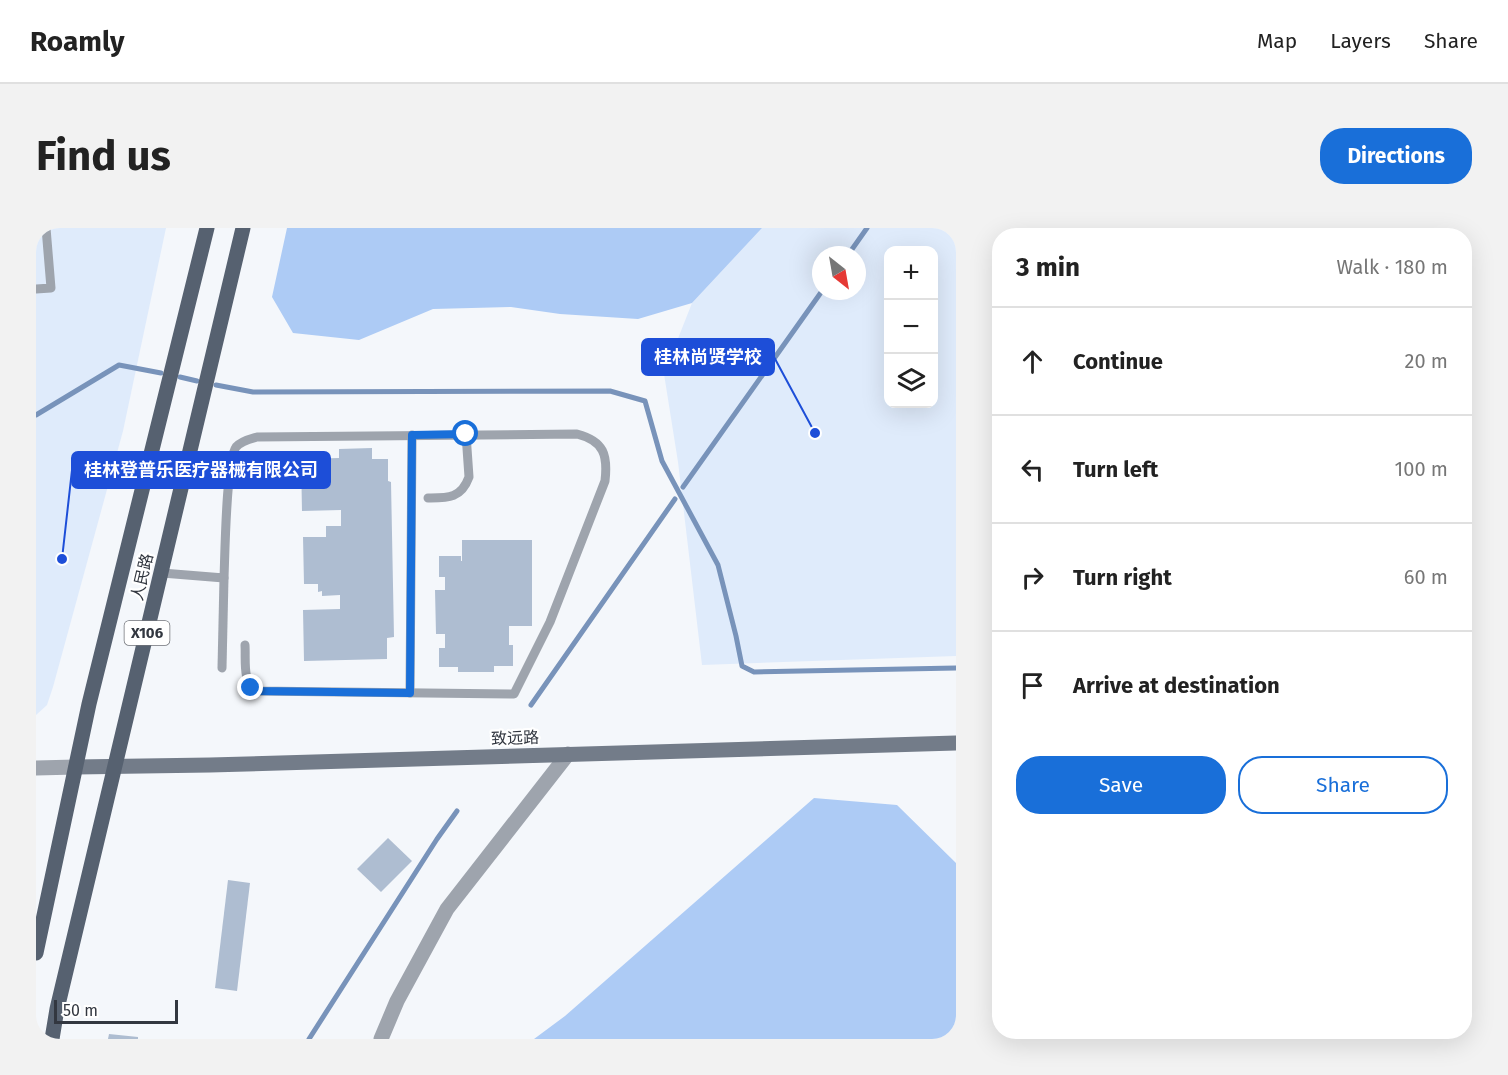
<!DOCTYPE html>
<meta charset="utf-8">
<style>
body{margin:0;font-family:"Fira Sans","Noto Sans SC",sans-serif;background:#f2f2f2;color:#222}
.controls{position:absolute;right:18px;top:18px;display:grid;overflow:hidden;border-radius:12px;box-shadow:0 6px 24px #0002}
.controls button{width:54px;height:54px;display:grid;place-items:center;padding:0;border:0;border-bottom:2px solid #e0e0e0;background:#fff;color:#222;font:30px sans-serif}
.compass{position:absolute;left:776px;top:18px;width:54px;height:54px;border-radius:50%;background:#fff;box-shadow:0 6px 24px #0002;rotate:149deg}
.scale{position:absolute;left:18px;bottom:15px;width:124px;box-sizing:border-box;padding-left:6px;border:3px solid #323740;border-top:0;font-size:16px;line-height:21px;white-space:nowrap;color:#323740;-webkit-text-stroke:4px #fff;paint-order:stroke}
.stop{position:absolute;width:18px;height:18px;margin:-14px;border:4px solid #196fd9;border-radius:50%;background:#fff}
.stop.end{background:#196fd9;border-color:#fff;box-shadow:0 2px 6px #0008}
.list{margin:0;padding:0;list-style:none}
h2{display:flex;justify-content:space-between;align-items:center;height:78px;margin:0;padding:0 24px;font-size:26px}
h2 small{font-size:20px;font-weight:400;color:#767676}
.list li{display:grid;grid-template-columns:39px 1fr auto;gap:18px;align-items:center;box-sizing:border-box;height:108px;padding:0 24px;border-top:2px solid #e0e0e0}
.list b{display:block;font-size:22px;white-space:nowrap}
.list em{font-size:20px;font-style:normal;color:#767676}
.actions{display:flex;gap:12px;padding:18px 24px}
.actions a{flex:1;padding:14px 0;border:2px solid #196fd9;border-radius:24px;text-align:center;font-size:21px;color:#196fd9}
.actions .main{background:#196fd9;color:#fff}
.icon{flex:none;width:33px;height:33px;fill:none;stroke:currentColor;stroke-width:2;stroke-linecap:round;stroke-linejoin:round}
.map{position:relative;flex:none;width:920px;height:811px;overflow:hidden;border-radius:24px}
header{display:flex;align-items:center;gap:36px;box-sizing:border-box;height:84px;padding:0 30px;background:#fff;border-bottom:2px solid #e0e0e0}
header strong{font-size:28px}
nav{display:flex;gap:33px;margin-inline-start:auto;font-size:21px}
.intro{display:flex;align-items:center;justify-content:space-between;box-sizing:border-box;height:144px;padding:0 36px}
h1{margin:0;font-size:42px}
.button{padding:15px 27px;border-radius:24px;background:#196fd9;color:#fff;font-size:21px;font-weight:700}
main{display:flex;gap:36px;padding:0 36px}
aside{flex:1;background:#fff;border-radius:24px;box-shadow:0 6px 24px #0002}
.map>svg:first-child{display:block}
.built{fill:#dfebfb;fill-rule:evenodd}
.forest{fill:#adcbf5}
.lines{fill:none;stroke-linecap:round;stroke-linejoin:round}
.stream{stroke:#7893ba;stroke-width:5}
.building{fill:#aebdd1}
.service{stroke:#9ea4ad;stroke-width:9}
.minor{stroke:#9ea4ad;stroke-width:15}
.tertiary{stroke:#9ea4ad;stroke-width:15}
.secondary{stroke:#737c89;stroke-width:15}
.primary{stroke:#566170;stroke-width:15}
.route{stroke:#196fd9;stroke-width:8}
.labels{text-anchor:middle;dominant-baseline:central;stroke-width:4.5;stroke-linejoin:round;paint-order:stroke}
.shield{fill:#fff;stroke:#707379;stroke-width:1.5}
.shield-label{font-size:15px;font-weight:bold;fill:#323740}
.street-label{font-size:16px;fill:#323740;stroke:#fff}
.leader{fill:none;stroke:#1d4ed8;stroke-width:2}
.callout-dot{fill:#1d4ed8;stroke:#fff;stroke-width:2}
.callout{fill:#1d4ed8;stroke:#1d4ed8;stroke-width:2}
.callout-label{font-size:18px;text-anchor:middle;font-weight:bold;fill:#fff}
</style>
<header>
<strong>Roamly</strong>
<nav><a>Map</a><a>Layers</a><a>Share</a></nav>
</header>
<div class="intro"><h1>Find us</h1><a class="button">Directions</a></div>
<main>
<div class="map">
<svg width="920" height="811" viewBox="0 0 920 811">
<rect width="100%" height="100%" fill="#f4f7fb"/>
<g class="built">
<path d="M0 0H130L87 203 17 459 11 477 0 487Z"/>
<path d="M726 0H920V428L666 437 642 234 628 146 656 75ZM852 22H898V176H852ZM785 27H821V63H785Z"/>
</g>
<g class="forest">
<path d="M251 0H726L656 75 602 91 524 86 475 79 397 81 323 112 257 105 236 69Z"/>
<path d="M778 570 861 577 920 635V811H498L529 788Z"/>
</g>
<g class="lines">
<g class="stream">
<path d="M812 27 831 0"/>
<path d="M144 149 161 153"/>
<path d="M180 157 217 164 574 163 609 173 626 233 682 337 700 408 706 438 718 444 920 440"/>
<path d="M0 187 83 137 125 145"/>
<path d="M647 259 786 63"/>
<path d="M495 477 639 271"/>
<path d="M273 811 401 611 421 583"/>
</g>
</g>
<g class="building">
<path d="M336 220V231H352V253L355 254 358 409 351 410V431L268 433 267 382 304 381V367L286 368V363L282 364V356H268L267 309H290V298H305V282L266 283 265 231 303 230V221Z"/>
<path d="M426 312H496V398H473V417H477V438H458V444H422V439H403V420H409V406H400L399 362H409V349H403V328H425V333H426Z"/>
<path d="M352 610 376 633 345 664 321 641Z"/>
<path d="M192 652 214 655 201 763 179 760Z"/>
<path d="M73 806 102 809V811H72Z"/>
</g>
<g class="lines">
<g class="service">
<path d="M0 61 15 60 10 0"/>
<path d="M392 270C411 270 425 271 433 249L430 206"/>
<path d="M126 345 188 350C189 327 190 233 200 219 205 213 214 211 221 209L541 206C568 213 572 227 569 253L514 394 478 466 220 463C206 454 210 432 209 417"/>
<path d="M186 440 188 350"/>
<path d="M374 465 376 207"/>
</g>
<path class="minor" d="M345 811 361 773 411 681 532 526"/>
<path class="tertiary" d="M0 540 40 539"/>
<path class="secondary" d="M40 539 174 537 920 515"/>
<g class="primary">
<path d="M0 725 53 476 171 0"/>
<path d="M16 811 21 781 207 0"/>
</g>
</g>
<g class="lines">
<path class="route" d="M215 460 220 463 374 465 376 207 430 206"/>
</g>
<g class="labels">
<rect class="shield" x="88.5" y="393" width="45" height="24" rx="4.5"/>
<g class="shield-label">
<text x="111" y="405">X106</text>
</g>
<g class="street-label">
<text transform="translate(106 349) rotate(-77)">人民路</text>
<text transform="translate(479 510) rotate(-2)">致远路</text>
</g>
</g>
<path class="leader" d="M779 205L738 129M26 331L36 242"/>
<g class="callout-dot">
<circle cx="779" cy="205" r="6"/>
<circle cx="26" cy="331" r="6"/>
</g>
<g class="callout">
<rect x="606" y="111" width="132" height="36" rx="6"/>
<rect x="36" y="224" width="258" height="36" rx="6"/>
</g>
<g class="callout-label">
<text x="672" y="135">桂林尚贤学校</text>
<text x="165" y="248">桂林登普乐医疗器械有限公司</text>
</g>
</svg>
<div class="controls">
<button>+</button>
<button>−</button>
<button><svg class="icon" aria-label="layers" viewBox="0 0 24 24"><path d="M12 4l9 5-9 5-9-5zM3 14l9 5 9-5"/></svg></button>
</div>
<svg class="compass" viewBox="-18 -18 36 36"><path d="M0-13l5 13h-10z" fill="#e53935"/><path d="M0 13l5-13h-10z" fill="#767676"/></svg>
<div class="scale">50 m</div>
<div class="stop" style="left:430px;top:206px"></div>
<div class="stop end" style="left:215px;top:460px"></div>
</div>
<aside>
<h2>3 min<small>Walk · 180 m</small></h2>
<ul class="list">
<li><svg class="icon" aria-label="ahead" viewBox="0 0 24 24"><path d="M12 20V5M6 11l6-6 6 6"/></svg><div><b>Continue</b></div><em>20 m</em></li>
<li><svg class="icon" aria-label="left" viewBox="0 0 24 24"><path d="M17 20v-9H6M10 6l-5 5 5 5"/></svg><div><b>Turn left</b></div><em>100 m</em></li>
<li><svg class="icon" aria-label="right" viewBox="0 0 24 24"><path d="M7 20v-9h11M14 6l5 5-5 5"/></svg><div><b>Turn right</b></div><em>60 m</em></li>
<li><svg class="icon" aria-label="arrive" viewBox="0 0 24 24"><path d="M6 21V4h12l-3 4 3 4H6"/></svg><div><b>Arrive at destination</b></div></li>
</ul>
<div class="actions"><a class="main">Save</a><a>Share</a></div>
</aside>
</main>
